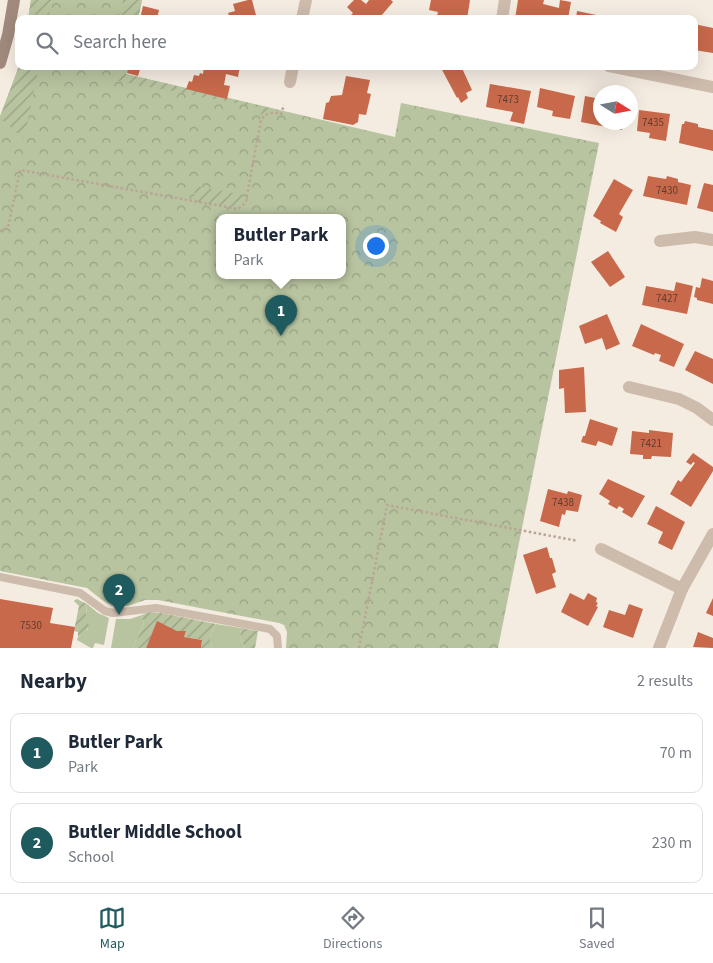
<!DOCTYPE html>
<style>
body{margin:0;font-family:"Source Sans 3",sans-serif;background:#f6f6f7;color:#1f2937}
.compass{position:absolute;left:593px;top:85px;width:45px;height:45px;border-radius:50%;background:#fff;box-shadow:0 5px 20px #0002;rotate:101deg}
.you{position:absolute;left:375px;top:245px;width:18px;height:18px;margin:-12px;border:4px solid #fff;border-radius:50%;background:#1a73e8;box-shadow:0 0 0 8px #1a73e833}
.badge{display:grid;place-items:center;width:32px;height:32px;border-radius:50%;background:#1f5a5e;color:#fff;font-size:16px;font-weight:700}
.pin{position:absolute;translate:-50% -41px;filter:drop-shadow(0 1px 2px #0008)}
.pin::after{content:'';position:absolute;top:26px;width:18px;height:15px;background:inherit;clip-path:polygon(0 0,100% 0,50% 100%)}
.popup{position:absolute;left:216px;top:214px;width:130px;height:65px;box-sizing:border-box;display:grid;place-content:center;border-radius:10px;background:#fff;filter:drop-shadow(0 1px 4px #0005);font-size:16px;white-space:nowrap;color:#747a83}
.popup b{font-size:19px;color:#1f2937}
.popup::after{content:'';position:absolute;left:50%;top:100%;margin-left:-10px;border:10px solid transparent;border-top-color:#fff}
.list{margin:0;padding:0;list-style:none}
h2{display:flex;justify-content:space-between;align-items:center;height:65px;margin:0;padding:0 20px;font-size:21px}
h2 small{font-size:16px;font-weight:400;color:#747a83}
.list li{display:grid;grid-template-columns:32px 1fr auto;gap:15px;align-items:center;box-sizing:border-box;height:80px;margin:0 10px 10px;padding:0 10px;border:1px solid #e0e1e3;border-radius:10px}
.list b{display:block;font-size:19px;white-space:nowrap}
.list p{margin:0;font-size:16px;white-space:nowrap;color:#747a83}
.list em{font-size:16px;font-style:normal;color:#747a83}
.icon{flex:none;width:28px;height:28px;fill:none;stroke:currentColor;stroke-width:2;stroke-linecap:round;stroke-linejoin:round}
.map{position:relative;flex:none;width:713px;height:648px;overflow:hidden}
.search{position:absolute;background:#fff;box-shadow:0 5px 20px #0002;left:15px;right:15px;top:15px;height:55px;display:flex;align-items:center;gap:12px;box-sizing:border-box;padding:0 18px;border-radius:10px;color:#747a83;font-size:19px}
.sheet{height:245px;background:#fff}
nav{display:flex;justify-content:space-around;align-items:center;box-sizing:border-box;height:70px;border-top:1px solid #e0e1e3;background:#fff;font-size:14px;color:#747a83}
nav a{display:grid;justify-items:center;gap:2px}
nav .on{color:#1f5a5e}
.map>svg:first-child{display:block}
.grass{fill:#b8c4a0}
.forest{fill:url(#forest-crowns);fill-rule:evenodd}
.garden{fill:url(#garden-furrows)}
.building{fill:#c8694b}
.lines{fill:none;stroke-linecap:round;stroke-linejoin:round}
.path{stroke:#b9a596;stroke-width:2.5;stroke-dasharray:2.5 2.5;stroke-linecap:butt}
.service{stroke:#cdbbac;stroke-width:8}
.minor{stroke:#cdbbac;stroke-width:12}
.secondary{stroke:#a18a7d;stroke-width:12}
.labels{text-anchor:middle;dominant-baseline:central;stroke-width:4;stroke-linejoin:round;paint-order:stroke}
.number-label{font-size:11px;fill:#5e3e33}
</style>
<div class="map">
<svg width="713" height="648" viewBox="0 0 713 648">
<defs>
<pattern id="forest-crowns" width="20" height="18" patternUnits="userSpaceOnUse" patternTransform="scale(1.25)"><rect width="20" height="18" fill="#b8c4a0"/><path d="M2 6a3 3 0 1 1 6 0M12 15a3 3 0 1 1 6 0" fill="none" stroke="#97a083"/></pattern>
<pattern id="garden-furrows" width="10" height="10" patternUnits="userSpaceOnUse" patternTransform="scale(1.25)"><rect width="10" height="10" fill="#b8c4a0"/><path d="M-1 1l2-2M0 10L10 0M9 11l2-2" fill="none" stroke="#97a083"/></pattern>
</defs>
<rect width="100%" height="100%" fill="#f4ebe1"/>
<g class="grass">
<path d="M87 604 98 613 109 618 104 645 95 643 93 648H91L77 640 78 637 81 636 88 629 86 615Z"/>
<path d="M142 615 144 623 133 648H111L116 619H130Z"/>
<path d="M216 624 241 628 240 637 245 648H212L210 637Z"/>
</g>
<g class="forest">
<path d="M31 0H142L138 19H28Z"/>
<path d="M19 66H128L126 74 395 137 401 103 599 143 498 648H286L287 632 284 625 279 623 158 600H145L128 606H112L102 600 87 588 0 571V116ZM220 217H342V275H220Z"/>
</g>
<g class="garden">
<path d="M31 0H52L48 19H28Z"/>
<path d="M123 0H142L138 19H120Z"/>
<path d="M19 66H39L24 139 0 118Z"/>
<path d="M121 66H128L126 74 279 110C269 112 264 114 259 123L261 113 257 107 118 81Z"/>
<path d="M196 186 242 195 243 197H246C245 204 241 208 233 208L193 201Z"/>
<path d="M77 599 87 604 86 615 89 626 84 635 78 637V632L74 631 79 606 74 601Z"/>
<path d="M149 612 161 613 216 624 210 637 212 648H201L202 640 184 637 186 631H177L157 622 146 648H133L144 623 142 615Z"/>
<path d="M241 628 258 631 255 648H245L240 637Z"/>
</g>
<g class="building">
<path d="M248 0H252L257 19H230L228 13 235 11 233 4Z"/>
<path d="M354 0H361L366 4 369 0H391L393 2 381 16 383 19H353L350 16 353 13 347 7Z"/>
<path d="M431 0H470L467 19H436L438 12 429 10Z"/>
<path d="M518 0H544L543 4 559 8 560 0 571 2 568 19H515Z"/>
<path d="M143 6 159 10 157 19H140Z"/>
<path d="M577 11 611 18V19H576Z"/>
<path d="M694 24 713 28V53L694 50Z"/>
<path d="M128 66H141L138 76 127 73Z"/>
<path d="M204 66H240L238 77 226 74 224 85 230 86 227 99 186 89 189 81 192 82 194 75 199 76 200 73 203 74Z"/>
<path d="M440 66H461L472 90 466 93 468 98 461 103 458 97 457 98Z"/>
<path d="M346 76 370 80 367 93 371 94 366 115 359 114 358 122 353 125 323 119 326 103 329 102 331 96 342 95Z"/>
<path d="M490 84 531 91 524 124 510 121 513 112 486 107Z"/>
<path d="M540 88 575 96 570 119 552 116 553 111 537 107Z"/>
<path d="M585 96 600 99V122H623L622 130 581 122Z"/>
<path d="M639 110 670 114 666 141 649 138 650 133 637 131Z"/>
<path d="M685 121 698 124V127L713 130V151L679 143 682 124H684Z"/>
<path d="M648 176 666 179 667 176 678 179V182L691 185 687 205 643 196Z"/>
<path d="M614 179 633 190 619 214 623 217 616 232 600 223 601 221 593 216Z"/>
<path d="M704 183 713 185V212L697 208Z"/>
<path d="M608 251 625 277 610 287 591 262Z"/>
<path d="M702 278 713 281V304L697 300V298L694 297 696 287 700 288Z"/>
<path d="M676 282 693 286 687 314 642 305 646 286 674 291Z"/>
<path d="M607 314 620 344 606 350 602 338 585 344 579 326Z"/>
<path d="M641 324 684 344 674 367 659 361 661 355 655 353 654 355 632 346Z"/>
<path d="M695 351 713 359V384L685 370Z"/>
<path d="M584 367 586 412 565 413 564 388 559 389V370Z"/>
<path d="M590 419 618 428 612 446 598 441 596 446 581 442 583 436H585Z"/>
<path d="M649 430 673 433 671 457 652 456 651 459H643V455L630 454 632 431 649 433Z"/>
<path d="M693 453 713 467V471L691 507 670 494 678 480 681 482 695 463 693 462 691 465 686 462Z"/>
<path d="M608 479 645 496 632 518 622 512 624 509 619 506 617 509 608 504 610 501 599 494Z"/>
<path d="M548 489 567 494 568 491 582 495 578 512 566 510 565 515 562 514 559 527 540 521Z"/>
<path d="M656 506 685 522 672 550 658 543 663 532 647 524Z"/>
<path d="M547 547 550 558H552L556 572 552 574 556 587 536 594 523 555Z"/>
<path d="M570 593 584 600 588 593 597 598 596 602 598 603 596 606 598 607 588 626 561 612Z"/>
<path d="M713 598V616L706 613Z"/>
<path d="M0 599 53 608 50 623 75 627 71 648H0Z"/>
<path d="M629 604 643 609 633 638 603 627 609 610 625 615Z"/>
<path d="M157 621 177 631H186L184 637 202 640 201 648H146Z"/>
<path d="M698 632 713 638V648L693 647Z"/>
</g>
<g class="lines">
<g class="path">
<path d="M0 231 8 228 20 170 238 209 244 204 246 201 261 120C266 113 273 111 281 114L284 105"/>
<path d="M359 648 387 505 578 541"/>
</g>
<path class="service" d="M0 577 80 593 105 611 113 613 156 608 270 629 277 636 278 648"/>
<g class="minor">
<path d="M302 19 306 0"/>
<path d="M502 19 505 0"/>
<path d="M609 66 713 87"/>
<path d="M290 82 293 66"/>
<path d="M660 241 695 237 713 240"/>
<path d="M629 387 679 399 697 408 713 420"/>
<path d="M601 549 682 589"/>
<path d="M659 648 682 589 713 534"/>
</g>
<path class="secondary" d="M0 63 8 35 14 0"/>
</g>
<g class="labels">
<g class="number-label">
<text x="508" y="99">7473</text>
<text x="653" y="122">7435</text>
<text x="667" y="190">7430</text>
<text x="667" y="298">7427</text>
<text x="651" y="443">7421</text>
<text x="563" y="502">7438</text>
<text x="31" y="625">7530</text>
</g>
</g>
</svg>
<svg class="compass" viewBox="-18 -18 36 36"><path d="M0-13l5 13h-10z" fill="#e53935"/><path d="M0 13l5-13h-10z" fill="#747a83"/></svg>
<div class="you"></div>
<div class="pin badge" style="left:281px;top:336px">1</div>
<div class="popup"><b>Butler Park</b>Park</div>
<div class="pin badge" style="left:119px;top:615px">2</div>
<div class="search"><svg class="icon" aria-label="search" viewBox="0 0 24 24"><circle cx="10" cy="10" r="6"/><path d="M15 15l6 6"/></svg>Search here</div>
</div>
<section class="sheet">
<h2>Nearby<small>2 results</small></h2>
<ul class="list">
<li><span class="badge">1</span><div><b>Butler Park</b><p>Park</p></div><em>70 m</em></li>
<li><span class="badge">2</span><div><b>Butler Middle School</b><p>School</p></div><em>230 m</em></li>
</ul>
</section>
<nav>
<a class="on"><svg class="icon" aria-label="map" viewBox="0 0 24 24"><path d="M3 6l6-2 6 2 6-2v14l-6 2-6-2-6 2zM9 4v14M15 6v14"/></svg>Map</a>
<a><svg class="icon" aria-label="directions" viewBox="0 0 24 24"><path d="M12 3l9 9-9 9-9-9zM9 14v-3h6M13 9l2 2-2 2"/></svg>Directions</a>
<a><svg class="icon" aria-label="saved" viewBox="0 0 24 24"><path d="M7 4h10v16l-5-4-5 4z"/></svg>Saved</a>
</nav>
